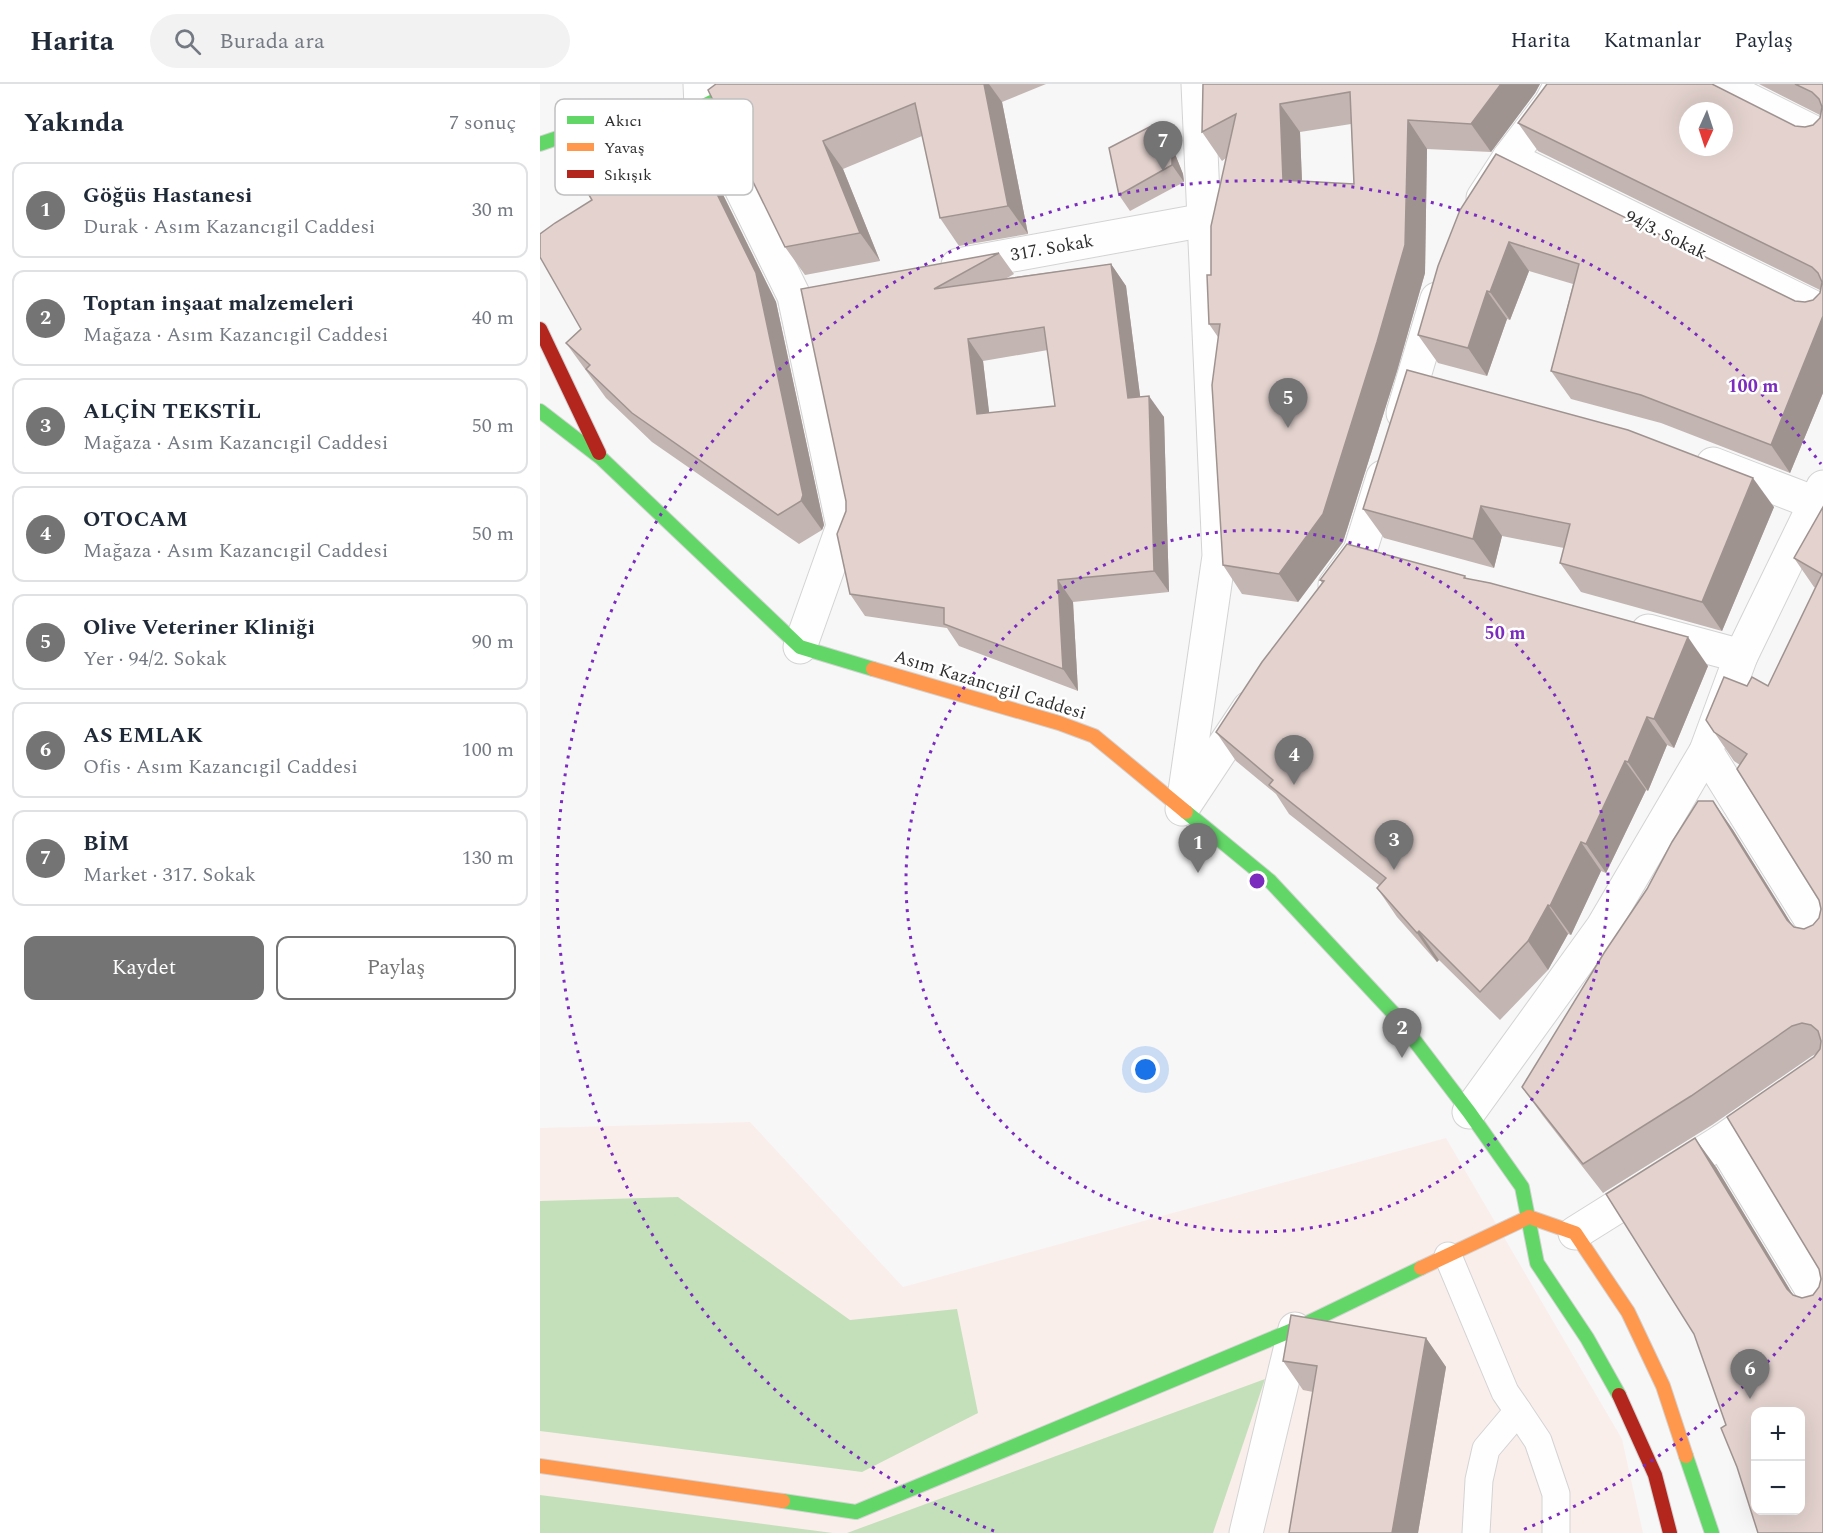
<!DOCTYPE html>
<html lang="tr">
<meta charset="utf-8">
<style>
body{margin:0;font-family:Spectral,serif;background:#f2f2f3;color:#1f2937}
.controls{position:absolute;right:18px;bottom:18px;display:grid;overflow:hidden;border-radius:12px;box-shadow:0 6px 24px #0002}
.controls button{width:54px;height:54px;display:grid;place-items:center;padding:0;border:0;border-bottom:2px solid #e0e1e3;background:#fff;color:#1f2937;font:30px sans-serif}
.compass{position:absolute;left:1139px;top:18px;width:54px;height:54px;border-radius:50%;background:#fff;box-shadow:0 6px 24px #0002;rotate:183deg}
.you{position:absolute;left:606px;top:986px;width:21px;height:21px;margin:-15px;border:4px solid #fff;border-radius:50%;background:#1a73e8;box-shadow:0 0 0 9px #1a73e833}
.badge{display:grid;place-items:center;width:39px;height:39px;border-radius:50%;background:#747475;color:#fff;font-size:20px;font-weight:700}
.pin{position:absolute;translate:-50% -50px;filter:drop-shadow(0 2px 3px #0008)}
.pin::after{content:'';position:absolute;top:32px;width:21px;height:18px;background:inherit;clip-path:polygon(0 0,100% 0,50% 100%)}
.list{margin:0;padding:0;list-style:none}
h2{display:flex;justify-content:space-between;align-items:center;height:78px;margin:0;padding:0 24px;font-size:26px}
h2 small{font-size:20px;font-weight:400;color:#747a83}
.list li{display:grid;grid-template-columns:39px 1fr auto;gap:18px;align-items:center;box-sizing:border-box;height:96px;margin:0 12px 12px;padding:0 12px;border:2px solid #e0e1e3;border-radius:12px}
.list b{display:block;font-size:22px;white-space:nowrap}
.list p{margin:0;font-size:20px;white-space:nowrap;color:#747a83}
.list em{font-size:20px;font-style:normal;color:#747a83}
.actions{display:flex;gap:12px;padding:18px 24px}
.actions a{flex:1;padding:14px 0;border:2px solid #747475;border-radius:12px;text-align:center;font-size:21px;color:#747475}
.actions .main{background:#747475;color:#fff}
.icon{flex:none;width:33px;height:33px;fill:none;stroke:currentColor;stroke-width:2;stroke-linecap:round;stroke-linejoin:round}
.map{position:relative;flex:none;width:1283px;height:1449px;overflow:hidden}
header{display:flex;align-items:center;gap:36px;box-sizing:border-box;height:84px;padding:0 30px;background:#fff;border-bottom:2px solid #e0e1e3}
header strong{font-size:28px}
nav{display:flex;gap:33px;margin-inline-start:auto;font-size:21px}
.search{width:420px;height:54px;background:#f2f2f3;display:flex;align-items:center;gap:15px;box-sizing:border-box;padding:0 21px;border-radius:33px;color:#747a83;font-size:22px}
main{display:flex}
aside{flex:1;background:#fff}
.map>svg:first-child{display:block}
.medical{fill:#faeeeb}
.forest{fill:#c4e0bb}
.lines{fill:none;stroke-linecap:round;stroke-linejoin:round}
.lane-casing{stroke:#d3d3d4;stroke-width:29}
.street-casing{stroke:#d3d3d4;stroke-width:35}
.fast-casing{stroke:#d3d3d4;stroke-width:16}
.slow-casing{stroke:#d3d3d4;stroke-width:16}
.jam-casing{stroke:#d3d3d4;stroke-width:16}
.lane{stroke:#fefefe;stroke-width:27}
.street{stroke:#fefefe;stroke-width:33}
.fast{stroke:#63d668;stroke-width:14}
.slow{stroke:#ff974d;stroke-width:14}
.jam{stroke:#b3261e;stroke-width:14}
.wall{fill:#c3b5b1;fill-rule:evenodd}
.shaded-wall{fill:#9f9390}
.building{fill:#e3d2ce;stroke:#9f9390;stroke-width:1.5;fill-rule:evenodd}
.ring{fill:none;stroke:#7b2cbf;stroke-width:3;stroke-dasharray:3 6}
.labels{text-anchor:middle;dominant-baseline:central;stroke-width:5;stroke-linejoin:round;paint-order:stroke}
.street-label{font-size:18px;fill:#2e2e2f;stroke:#fff}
.key{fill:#fff;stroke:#c0c0c1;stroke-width:1.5}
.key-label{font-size:16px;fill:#2e2e2f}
.centre{fill:#7b2cbf;stroke:#fff;stroke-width:3}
.ring-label{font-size:18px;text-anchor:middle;font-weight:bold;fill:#7b2cbf;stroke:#fff;stroke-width:5;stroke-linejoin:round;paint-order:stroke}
</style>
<header>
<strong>Harita</strong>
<div class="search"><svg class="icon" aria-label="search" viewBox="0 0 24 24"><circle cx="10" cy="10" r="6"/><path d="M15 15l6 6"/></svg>Burada ara</div>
<nav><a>Harita</a><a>Katmanlar</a><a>Paylaş</a></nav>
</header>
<main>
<aside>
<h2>Yakında<small>7 sonuç</small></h2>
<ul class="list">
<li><span class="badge">1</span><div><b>Göğüs Hastanesi</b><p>Durak · Asım Kazancıgil Caddesi</p></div><em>30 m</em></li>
<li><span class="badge">2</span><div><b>Toptan inşaat malzemeleri</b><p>Mağaza · Asım Kazancıgil Caddesi</p></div><em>40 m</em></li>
<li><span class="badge">3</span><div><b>ALÇİN TEKSTİL</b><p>Mağaza · Asım Kazancıgil Caddesi</p></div><em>50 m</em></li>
<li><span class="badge">4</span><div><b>OTOCAM</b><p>Mağaza · Asım Kazancıgil Caddesi</p></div><em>50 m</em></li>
<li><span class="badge">5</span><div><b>Olive Veteriner Kliniği</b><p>Yer · 94/2. Sokak</p></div><em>90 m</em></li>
<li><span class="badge">6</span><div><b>AS EMLAK</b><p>Ofis · Asım Kazancıgil Caddesi</p></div><em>100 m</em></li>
<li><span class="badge">7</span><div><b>BİM</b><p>Market · 317. Sokak</p></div><em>130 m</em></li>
</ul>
<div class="actions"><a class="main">Kaydet</a><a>Paylaş</a></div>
</aside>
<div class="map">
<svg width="1283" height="1449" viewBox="0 0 1283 1449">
<rect width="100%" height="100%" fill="#f7f7f8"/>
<path class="medical" d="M210 1038 363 1203 906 1054 1082 1355 1103 1449H0V1044Z"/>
<g class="forest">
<path d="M138 1113 310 1236 417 1225 438 1329 322 1388 0 1347V1117Z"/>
<path d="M725 1295 673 1449H307Z"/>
<path d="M0 1411 293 1449H0Z"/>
</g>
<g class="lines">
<g class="lane-casing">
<g id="lane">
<path d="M908 1172 965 1308 978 1327"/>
<path d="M936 1449 939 1396 946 1365 978 1327 998 1357 1016 1410V1449"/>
</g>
</g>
<g class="street-casing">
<g id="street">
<path d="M160 0 161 23 254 212 303 442 260 563"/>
<path d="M1177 0 1283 53"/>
<path d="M969 74 1283 228"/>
<path d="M943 114 969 74 1011 19 1021 0"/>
<path d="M418 181 665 136"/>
<path d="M863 329 897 215"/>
<path d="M1173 380 1275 419"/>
<path d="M795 501 820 467 843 393"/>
<path d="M1108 547 1201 572"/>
<path d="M1166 667 1283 855"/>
<path d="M644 714 679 472 658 0"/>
<path d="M642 725 709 624"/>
<path d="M929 1028 1062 844 1166 667 1201 572 1283 403"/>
<path d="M1182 1057 1283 1224"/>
<path d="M1035 1149 1182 1057 1283 987"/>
<path d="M706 1449 755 1245"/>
</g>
</g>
<g class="fast-casing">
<g id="fast">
<path d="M0 60 32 49 161 23 209 0"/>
<path d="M115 72 161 23"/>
<path d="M0 327 61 374 260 563 333 585"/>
<path d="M646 728 730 797 855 931 929 1028 982 1103 997 1179 1047 1254 1079 1311"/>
<path d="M1146 1372 1172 1449"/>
<path d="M243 1417 316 1428 755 1245 881 1184"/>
</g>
</g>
<g class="slow-casing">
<g id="slow">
<path d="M333 585 519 639 554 652 646 728"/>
<path d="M989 1133 1035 1149 1088 1228 1123 1302 1146 1372"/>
<path d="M881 1184 989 1133"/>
<path d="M0 1382 243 1417"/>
</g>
</g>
<g class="jam-casing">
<g id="jam">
<path d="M0 245 59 369"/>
<path d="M1079 1311 1115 1391 1130 1449"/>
</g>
</g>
<use href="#lane" class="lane"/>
<use href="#street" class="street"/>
<use href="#fast" class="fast"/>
<use href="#slow" class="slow"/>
<use href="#jam" class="jam"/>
</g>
<g class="wall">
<path d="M176 0H506L462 18 488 150 419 162 400 134 382 52 303 85 340 177 265 191 245 163Z"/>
<path d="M663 0H1000L995 9 951 68 887 65 885 189 857 287 803 458 758 518 702 510 683 481 678 253 669 240 671 191 686 74 682 77 662 48ZM811 40 814 100 762 97 760 48Z"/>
<path d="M1219 0H1283V309L1250 389 1121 339 1031 315 1011 287 1033 200 989 187 970 236 967 235 947 292 898 279 878 251 920 126 1255 217 1265 218 1273 216 1280 209V206L998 67 978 39 1255 42 1265 43 1273 41 1280 34V31Z"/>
<path d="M629 55 643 90 644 98 590 127 579 111Z"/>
<path d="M157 58 236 218 284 441 282 446 259 460 112 358 66 314 26 259 41 245 52 116Z"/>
<path d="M459 169 474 190 467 194 571 180 586 202 600 312 624 333 629 508 533 518 538 607 419 562 407 544 325 532 310 510 306 417 261 205ZM508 266 515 322 449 329 443 277Z"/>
<path d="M867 286 1234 423 1182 547 1041 508 1020 479 1024 464 962 452 954 484 844 454 823 425Z"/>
<path d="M1283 423V1449L1186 1341 1176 1083 1253 1211 1262 1214 1273 1211 1279 1203 1281 1195 1274 973 1276 970 1272 972 1172 1041 1063 1109 1003 1032 982 1003 1173 717 1193 746 1252 841 1254 843 1264 845 1273 841 1279 834 1281 825 1279 816 1200 681 1194 677 1174 648 1207 602H1228L1276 504 1274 503 1254 474Z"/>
<path d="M925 492 927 495 1168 582 1134 664 1127 661 1108 707 1106 706 1066 789 1061 787 1031 851 1028 850 1008 886 960 936 899 876 897 878 857 833 837 804 839 801 749 730 736 710 696 677 676 648 782 499 780 496Z"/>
<path d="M886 1254 906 1283 878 1449H749L773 1308 763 1306 743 1277Z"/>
</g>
<g class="shaded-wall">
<path d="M444 0H449L462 18 488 150 468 122Z"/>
<path d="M961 0H1000L995 9 951 68 931 40Z"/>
<path d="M740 20 760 48 763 124 743 96Z"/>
<path d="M137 29 157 58 236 218 284 441 282 446 261 417Z"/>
<path d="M868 36 887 65 885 189 857 287 803 458 758 518 739 490Z"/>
<path d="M617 39 629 55 643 90 644 98 632 81Z"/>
<path d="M283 57 303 85 340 177 320 149Z"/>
<path d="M969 158 989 187 970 236 950 208Z"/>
<path d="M571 180 586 202 603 335 588 314Z"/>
<path d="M947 207 967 235 947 292 928 264Z"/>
<path d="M1283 232V309L1250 389 1231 361Z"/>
<path d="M428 255 443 277 452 352 437 330Z"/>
<path d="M609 312 624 333 629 508 614 487Z"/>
<path d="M1213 394 1234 423 1182 547 1162 518Z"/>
<path d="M941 422 962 452 954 484 933 455Z"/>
<path d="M518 496 533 518 538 607 523 585Z"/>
<path d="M1148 553 1168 582 1134 664 1114 635Z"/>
<path d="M1107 633 1127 661 1108 707 1088 678Z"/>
<path d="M1085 677 1106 706 1066 789 1046 760Z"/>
<path d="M1173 717 1193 746 1267 865 1247 836Z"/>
<path d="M1041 758 1061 787 1031 851 1010 822Z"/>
<path d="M1008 821 1028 850 1008 886 988 857Z"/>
<path d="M879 847 899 876 897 878 877 849Z"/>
<path d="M1155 1054 1176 1083 1267 1234 1247 1205Z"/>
<path d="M886 1254 906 1283 878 1449H852Z"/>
</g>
<g class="building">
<path d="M176 0H444L468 122 400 134 375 19 283 57 320 149 245 163 168 6Z"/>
<path d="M663 0H961L931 40 868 36 865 161 837 258 783 430 739 490 683 481 672 301 680 240H669L667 191H671V142L696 30 662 48ZM810 8 814 100 743 96 740 20Z"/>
<path d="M1007 0H1172L1255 42 1265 43 1273 41 1280 34 1282 23 1279 15 1272 8 1255 0H1283V232L1231 361 1101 311 1011 287 1039 180 969 158 950 208 947 207 928 264 878 251 898 182 920 126 956 70 1255 217 1265 218 1273 216 1280 209 1282 198 1278 189 1272 183 978 39ZM1148 27H1184V63H1148Z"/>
<path d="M137 29 216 189 263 411 261 417 238 431 92 329 46 285 50 281 26 259 41 245 0 173V150L15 139 52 116 49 111 57 105 101 81 95 70 124 39Z"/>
<path d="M617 39 632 74V81L579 111 569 64Z"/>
<path d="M459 169 394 205 571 180 588 314 609 312 614 487 518 496 523 585 404 540V524L310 510 297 450 306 427V417L261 205ZM504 243 515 322 437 330 428 255Z"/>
<path d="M867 286 1088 346 1213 394 1162 518 1020 479 1030 440 941 422 933 455 823 425Z"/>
<path d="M1283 423V1449H1218L1197 1383 1181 1344 1186 1341 1154 1250 1066 1110 1155 1054 1247 1205 1253 1211 1262 1214 1273 1211 1279 1203 1281 1195 1279 1185 1187 1033 1274 973 1280 965 1281 957 1278 947 1271 941 1262 939 1252 942 1151 1012 1043 1080 982 1003 1064 869 1107 805 1132 758 1158 717H1173L1247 836 1254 843 1264 845 1273 841 1279 834 1281 825 1279 816 1197 685 1207 670 1174 648 1166 636 1184 593 1207 602 1212 593 1228 602 1282 490 1254 474ZM1215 1328H1260V1426H1215Z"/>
<path d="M807 460 925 492 924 494 950 499 1148 553 1114 635 1107 633 1088 678 1085 677 1046 760 1041 758 1010 822 1008 821 988 857 940 908 879 847 877 849 837 804 846 794 729 701 733 696 676 648 722 578 784 497 780 496Z"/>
<path d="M751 1231 886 1254 852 1449H749L777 1282 743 1277Z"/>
</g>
<g class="ring">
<circle cx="717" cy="797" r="351"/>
<path d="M1281 1214A701 701 0 0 1 980 1447M454 1447A701 701 0 1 1 1281 380"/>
</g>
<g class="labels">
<g class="street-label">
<text transform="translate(1126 151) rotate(26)">94/3. Sokak</text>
<text transform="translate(512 164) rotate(-10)">317. Sokak</text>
<text transform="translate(450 601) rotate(17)">Asım Kazancıgil Caddesi</text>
</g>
</g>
<rect x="15" y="15" width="198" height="96" rx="9" class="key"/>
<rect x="27" y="32" width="27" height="8" fill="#63d668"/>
<rect x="27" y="59" width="27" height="8" fill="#ff974d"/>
<rect x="27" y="86" width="27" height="8" fill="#b3261e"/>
<g class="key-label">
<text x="64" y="42">Akıcı</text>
<text x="64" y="69">Yavaş</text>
<text x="64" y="96">Sıkışık</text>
</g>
<circle cx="717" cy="797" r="9" class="centre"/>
<g class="ring-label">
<text x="1213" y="308">100 m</text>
<text x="965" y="555">50 m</text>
</g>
</svg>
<div class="controls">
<button>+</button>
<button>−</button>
</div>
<svg class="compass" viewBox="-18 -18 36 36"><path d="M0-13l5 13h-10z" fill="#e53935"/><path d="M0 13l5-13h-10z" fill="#747a83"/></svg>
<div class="you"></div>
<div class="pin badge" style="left:658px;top:789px">1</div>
<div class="pin badge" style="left:862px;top:974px">2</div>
<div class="pin badge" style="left:854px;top:786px">3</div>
<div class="pin badge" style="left:754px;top:701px">4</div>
<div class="pin badge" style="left:748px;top:344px">5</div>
<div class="pin badge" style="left:1210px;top:1315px">6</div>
<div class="pin badge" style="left:623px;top:87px">7</div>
</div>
</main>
